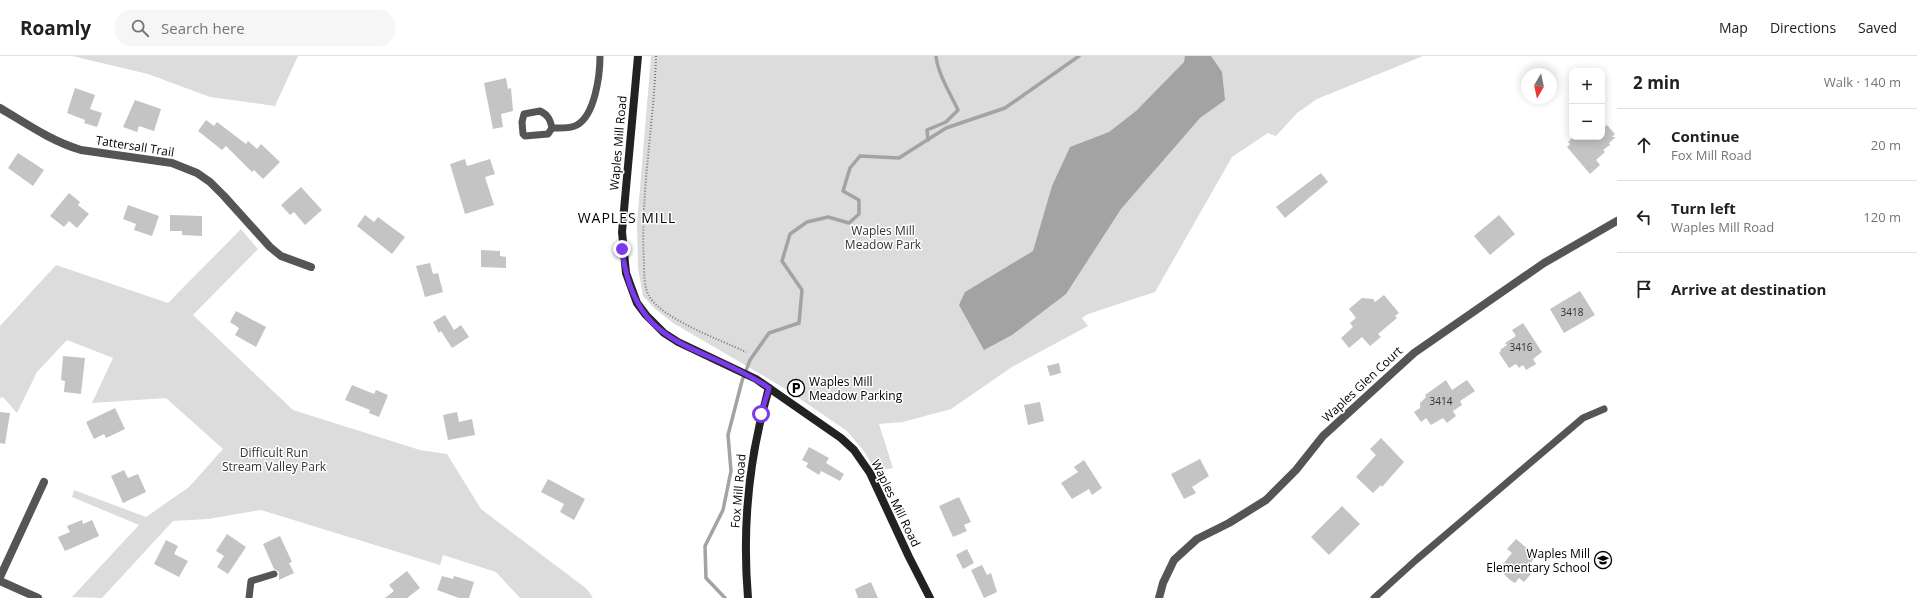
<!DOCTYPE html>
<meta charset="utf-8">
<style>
body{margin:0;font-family:"Open Sans",sans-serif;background:#f6f6f6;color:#202124}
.controls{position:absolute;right:12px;top:12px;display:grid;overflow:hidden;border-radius:8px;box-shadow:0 2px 10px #0003}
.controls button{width:36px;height:36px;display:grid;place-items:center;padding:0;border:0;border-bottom:1px solid #e0e0e0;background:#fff;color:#202124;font:20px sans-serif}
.compass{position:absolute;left:1521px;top:12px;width:36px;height:36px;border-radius:50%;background:#fff;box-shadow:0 2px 10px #0003;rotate:189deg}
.stop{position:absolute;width:12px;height:12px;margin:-9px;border:3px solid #7c3aed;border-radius:50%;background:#fff}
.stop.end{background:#7c3aed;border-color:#fff;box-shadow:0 1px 4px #0008}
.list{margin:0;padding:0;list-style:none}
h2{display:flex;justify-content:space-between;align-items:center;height:52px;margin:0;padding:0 16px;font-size:17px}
h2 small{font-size:13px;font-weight:400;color:#757577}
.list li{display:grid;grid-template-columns:26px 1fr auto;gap:12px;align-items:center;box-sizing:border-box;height:72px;padding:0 16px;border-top:1px solid #e0e0e0}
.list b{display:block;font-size:15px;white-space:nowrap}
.list p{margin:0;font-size:13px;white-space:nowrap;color:#757577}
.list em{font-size:13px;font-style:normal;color:#757577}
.icon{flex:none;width:22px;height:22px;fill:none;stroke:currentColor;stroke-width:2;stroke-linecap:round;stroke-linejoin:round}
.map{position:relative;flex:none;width:1617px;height:542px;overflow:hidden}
header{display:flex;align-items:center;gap:24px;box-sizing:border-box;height:56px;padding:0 20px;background:#fff;border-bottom:1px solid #e0e0e0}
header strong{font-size:19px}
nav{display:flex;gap:22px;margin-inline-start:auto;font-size:14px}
.search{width:280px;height:36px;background:#f6f6f6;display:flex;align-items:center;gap:10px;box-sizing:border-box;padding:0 14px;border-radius:16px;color:#757577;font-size:15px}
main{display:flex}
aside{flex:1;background:#fff}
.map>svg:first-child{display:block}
.green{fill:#dcdcdc}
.water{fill:#a3a3a3}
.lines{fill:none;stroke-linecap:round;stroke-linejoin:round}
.stream{stroke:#a3a3a3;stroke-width:3.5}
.building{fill:#c4c4c4}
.path{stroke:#777;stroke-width:2;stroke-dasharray:1 2;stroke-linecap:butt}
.lane{stroke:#555;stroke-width:7}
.street{stroke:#555;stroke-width:8}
.secondary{stroke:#222;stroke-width:8}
.route{stroke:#7c3aed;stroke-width:5}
.labels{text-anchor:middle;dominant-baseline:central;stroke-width:3;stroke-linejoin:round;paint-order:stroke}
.number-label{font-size:10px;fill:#313131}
.street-label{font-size:12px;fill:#000;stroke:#fff}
.park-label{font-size:12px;fill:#333;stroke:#fff}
.poi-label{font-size:12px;fill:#000;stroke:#fff;text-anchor:start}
.quarter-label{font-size:14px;letter-spacing:1px;fill:#000;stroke:#fff}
</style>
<header>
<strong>Roamly</strong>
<div class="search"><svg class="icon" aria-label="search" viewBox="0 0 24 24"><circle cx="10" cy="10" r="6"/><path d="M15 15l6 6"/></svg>Search here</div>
<nav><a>Map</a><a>Directions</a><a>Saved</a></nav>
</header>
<main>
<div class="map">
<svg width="1617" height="542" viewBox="0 0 1617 542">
<rect width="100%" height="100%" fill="#fff"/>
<g class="green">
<path d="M72 0H298L275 50 210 41 148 18Z"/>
<path d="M651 0H1423L1317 43 1297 57 1276 80 1268 77 1232 101 1155 236 1088 258 1082 262 1088 270 1012 311 951 353 903 366 879 368 893 412 876 415 863 394 847 375 784 332 673 267 654 252 643 240 638 212 637 168Z"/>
<path d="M241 173 258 193 193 259 293 354 420 394 447 398 481 453 587 533 593 542H520L496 516 443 499 440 509 261 454 208 463 173 465 102 542 72 541 139 469 72 441 74 434 146 461 189 431 223 393 166 342 92 347 113 302 67 284 37 316 17 357 3 341 0 342V270L56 209 168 247Z"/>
</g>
<path class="water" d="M1185 0H1211L1222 16 1225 44 1200 62 1121 153 1066 238 1012 279 984 294 959 249 965 236 1033 195 1052 130 1070 91 1109 76 1136 55 1184 6Z"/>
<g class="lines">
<g class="stream">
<path d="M928 84 927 74 946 66 958 54C951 39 937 16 936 0"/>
<path d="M725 542 706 522 705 490 723 454 731 415 728 379 742 325 750 304 769 277 799 267 802 234 782 205 790 178 807 166 828 161 849 167 859 158V144L843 135 850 112 860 100 899 102 946 72 1005 52 1079 0"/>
</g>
</g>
<g class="building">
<path d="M506 22 508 33 511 32 513 55 501 58 503 71 493 73 484 27Z"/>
<path d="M75 32 95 39 90 53 102 57 97 71 84 67 85 64 67 57Z"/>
<path d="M135 44 161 53 154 75 139 70 137 76 123 71Z"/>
<path d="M206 64 214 70 217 66 246 88 248 85 257 93 261 88 280 106 263 123 254 114 252 116 226 90 222 94 198 75Z"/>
<path d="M1607 69 1615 78 1612 81H1616L1609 87 1610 89 1603 94 1605 96 1596 104 1600 109 1590 118 1567 91 1570 88 1568 86 1573 81H1602V73Z"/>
<path d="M18 97 44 114 33 130 8 112Z"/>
<path d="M465 103 467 110 490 103 495 118 485 121 494 149 465 158 450 108Z"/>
<path d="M1321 117 1328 126 1285 162 1276 151Z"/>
<path d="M301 131 322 154 305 169 294 156 290 159 281 149Z"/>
<path d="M69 137 80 146 78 149 89 158 77 172 69 165 64 171 50 160Z"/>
<path d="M128 149 159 160 152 180 134 174 136 168 123 163Z"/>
<path d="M170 159 202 160V180L182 179V175H170Z"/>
<path d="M365 159 374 166 378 161 405 181 392 198 357 170Z"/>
<path d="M1499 159 1515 178 1490 199 1474 180Z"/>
<path d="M481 194 500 195V200L506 201V212L481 211Z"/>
<path d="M430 207 433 218 438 217 443 236 425 241 416 210Z"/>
<path d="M1580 235 1595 259 1564 277 1550 253Z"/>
<path d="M1384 239 1399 257 1395 260 1397 262 1378 278 1381 281 1370 290 1362 281 1349 292 1341 282 1353 271 1350 267 1356 262 1349 253 1362 242 1373 243 1375 246Z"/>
<path d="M236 255 266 271 256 291 235 279 239 272 230 266Z"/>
<path d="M445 259 454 274 461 269 469 281 452 292 441 275 439 277 433 266Z"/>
<path d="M1523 267 1542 296 1533 303 1536 308 1526 314 1523 309 1519 312 1516 308 1509 312 1499 297 1501 295 1500 294 1507 289 1505 287 1516 280 1512 274Z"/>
<path d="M63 300 85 302 81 338 64 336 65 325 61 324Z"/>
<path d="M1059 307 1061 317 1050 320 1047 310Z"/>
<path d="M1446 324 1452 334 1467 324 1475 335 1460 345 1462 349 1453 355 1456 360 1447 367 1443 362 1431 369 1426 362 1421 366 1414 356 1420 352V347L1426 341 1425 339Z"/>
<path d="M352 329 374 338 376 334 388 339 379 361 369 357 370 354 345 344Z"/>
<path d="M1040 346 1044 365 1028 369 1024 349Z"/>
<path d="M115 352 125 373 106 382 104 378 94 383 86 366Z"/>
<path d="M0 356 10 357 5 388 0 387Z"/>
<path d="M457 356 459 366 472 363 475 379 448 384 443 359Z"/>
<path d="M1381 382 1404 406 1382 431 1381 429 1373 437 1356 421 1376 399 1370 393Z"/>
<path d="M809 391 829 402 826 407 844 418 840 425 821 415 819 419 806 411 808 407 802 404Z"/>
<path d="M1200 403 1209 420 1192 431 1196 437 1184 443 1171 418Z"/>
<path d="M1084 404 1102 432 1092 439 1089 433 1072 443 1061 427 1078 416 1074 411Z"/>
<path d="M124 414 128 422 138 418 146 436 123 447 111 420Z"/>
<path d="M548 423 585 443 574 464 560 456 564 448 541 436Z"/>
<path d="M959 441 971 466 964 469 967 475 953 481 939 450Z"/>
<path d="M1342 450 1360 468 1329 499 1311 481Z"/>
<path d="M82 464 83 468 92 464 99 480 65 495 58 481 70 476 67 470Z"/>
<path d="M227 478 246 491 228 518 217 511 224 500 216 495Z"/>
<path d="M280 480 292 506 289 507 294 517 279 524V516L274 513 263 488Z"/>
<path d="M1516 483 1536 500 1525 514 1531 518 1524 526 1519 522 1515 527 1510 524 1499 513 1512 497 1507 493Z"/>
<path d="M166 484 178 490 174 498 188 505 179 521 154 508Z"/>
<path d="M967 493 974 507 963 513 956 499Z"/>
<path d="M982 509 987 519 991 517 997 536 984 542 971 514Z"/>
<path d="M407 515 420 532 407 542H385L394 535 389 529Z"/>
<path d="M442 520 453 523 454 520 474 526 469 542H459L437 534Z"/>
<path d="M871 526 878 542H858L855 533Z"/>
</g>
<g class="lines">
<path class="path" d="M656 0C654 69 640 138 644 207 644 217 644 231 649 240 662 263 721 284 746 296"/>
<g class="lane">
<path d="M540 55C548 59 550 63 552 72L548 78 525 80 523 78 522 66 524 58Z"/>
<path d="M552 72C560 72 570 73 577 69 595 59 600 19 600 0"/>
<path d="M249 542 251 525 274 518"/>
<path d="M1374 542 1416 504 1583 362 1604 353"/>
</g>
<g class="street">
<path d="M0 52C27 68 51 85 81 94L172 107 197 117 210 126 224 140 270 191 281 200 311 211"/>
<path d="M0 521 44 426"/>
<path d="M0 525 38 542"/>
<path d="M1159 542 1163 527 1174 504 1197 483 1229 467 1266 444 1296 414 1323 380 1414 297 1544 207 1617 165"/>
</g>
<g class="secondary">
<path d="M638 0 622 176 626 217 637 247 646 259 664 277 678 286 756 323 841 382 854 394 870 417 909 501 930 542"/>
<path d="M748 542C742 471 749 400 769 332"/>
</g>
</g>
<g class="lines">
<path class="route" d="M622 193C634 296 700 285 769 332L761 358"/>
</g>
<defs>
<g id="parking-ring" transform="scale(0.9)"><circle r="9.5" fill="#fff" stroke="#000" stroke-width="1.5"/><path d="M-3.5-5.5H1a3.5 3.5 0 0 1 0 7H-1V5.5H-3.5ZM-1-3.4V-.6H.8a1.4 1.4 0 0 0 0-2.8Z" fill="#000"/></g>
<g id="school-ring" transform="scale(0.9)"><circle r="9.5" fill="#fff" stroke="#000" stroke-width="1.5"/><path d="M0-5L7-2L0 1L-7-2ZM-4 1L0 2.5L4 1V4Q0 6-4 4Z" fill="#000"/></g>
</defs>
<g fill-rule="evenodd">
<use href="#parking-ring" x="796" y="332"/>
<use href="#school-ring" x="1603" y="504"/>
</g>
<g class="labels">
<g class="number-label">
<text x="1572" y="256">3418</text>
<text x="1521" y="291">3416</text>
<text x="1441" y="345">3414</text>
</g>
<g class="street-label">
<text transform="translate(618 87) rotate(-85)">Waples Mill Road</text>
<text transform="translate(135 90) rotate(9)">Tattersall Trail</text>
<text transform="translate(1362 328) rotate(-43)">Waples Glen Court</text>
<text transform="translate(738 435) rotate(-85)">Fox Mill Road</text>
<text transform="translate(896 447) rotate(64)">Waples Mill Road</text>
</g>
<g class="park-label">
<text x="883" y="174">Waples Mill<tspan x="883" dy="14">Meadow Park</tspan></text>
<text x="274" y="396">Difficult Run<tspan x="274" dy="14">Stream Valley Park</tspan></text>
</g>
<g class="poi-label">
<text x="809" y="325">Waples Mill<tspan x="809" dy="14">Meadow Parking</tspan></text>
<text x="1590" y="497" text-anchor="end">Waples Mill<tspan x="1590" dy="14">Elementary School</tspan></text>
</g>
<g class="quarter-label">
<text x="627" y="161">WAPLES MILL</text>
</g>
</g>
</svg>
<div class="controls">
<button>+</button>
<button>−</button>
</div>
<svg class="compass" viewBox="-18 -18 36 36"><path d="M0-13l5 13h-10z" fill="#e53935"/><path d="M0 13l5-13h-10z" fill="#757577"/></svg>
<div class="stop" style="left:761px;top:358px"></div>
<div class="stop end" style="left:622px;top:193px"></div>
</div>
<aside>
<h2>2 min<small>Walk · 140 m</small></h2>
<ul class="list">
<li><svg class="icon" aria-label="ahead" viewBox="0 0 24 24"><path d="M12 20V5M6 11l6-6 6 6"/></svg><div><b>Continue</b><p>Fox Mill Road</p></div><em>20 m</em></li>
<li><svg class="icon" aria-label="left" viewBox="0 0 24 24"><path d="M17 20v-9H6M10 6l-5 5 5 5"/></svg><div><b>Turn left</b><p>Waples Mill Road</p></div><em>120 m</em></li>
<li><svg class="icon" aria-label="arrive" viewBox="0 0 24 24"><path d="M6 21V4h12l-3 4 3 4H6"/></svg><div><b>Arrive at destination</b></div></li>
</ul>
</aside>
</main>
